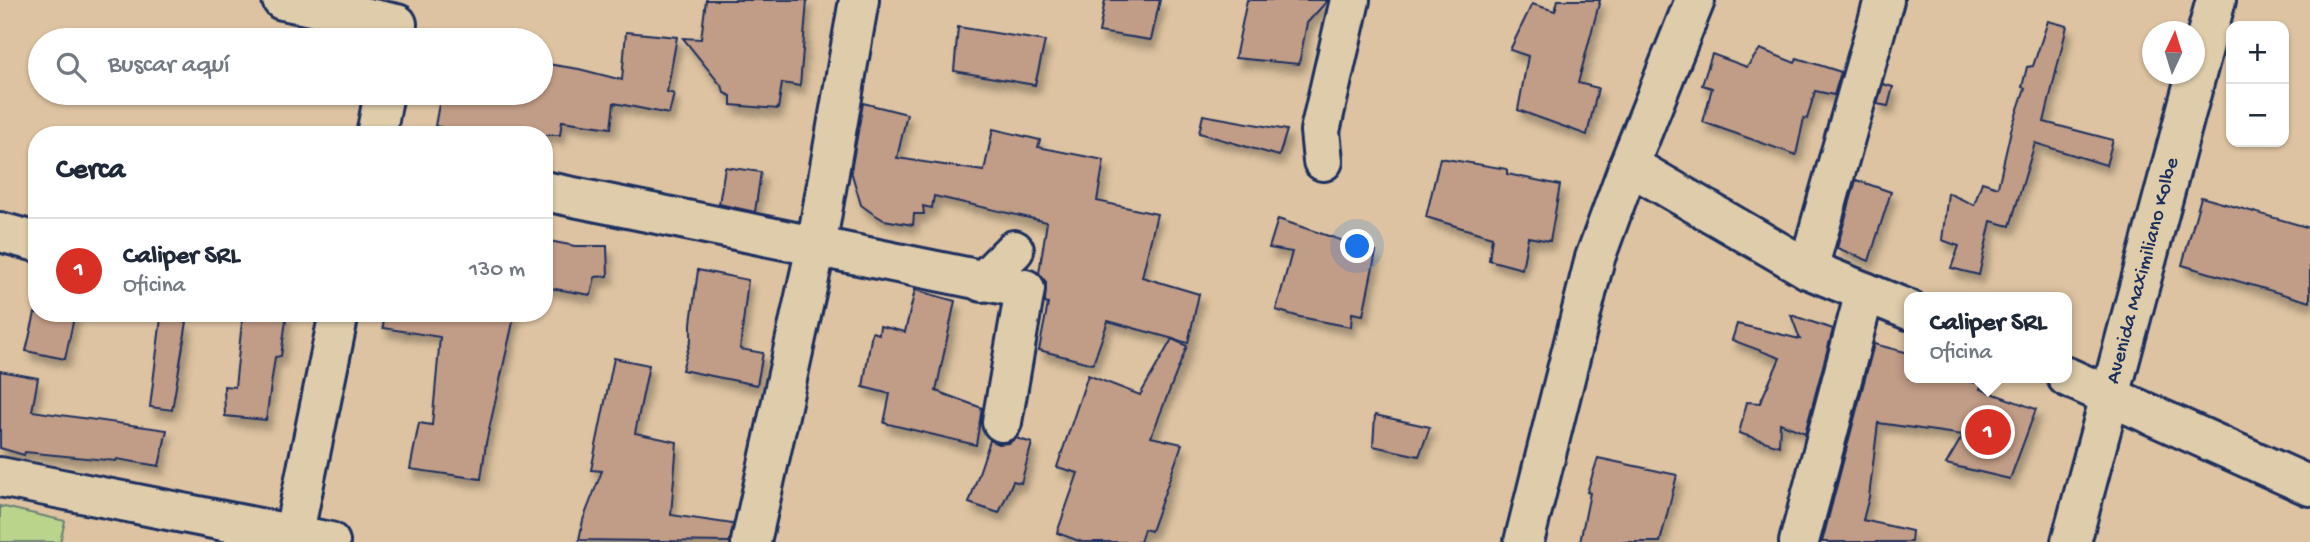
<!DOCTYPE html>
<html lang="es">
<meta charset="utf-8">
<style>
body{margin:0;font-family:"Gochi Hand",sans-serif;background:#f6f6f7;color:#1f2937}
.controls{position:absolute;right:21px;top:21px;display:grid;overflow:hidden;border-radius:14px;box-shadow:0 2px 5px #0004}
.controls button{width:63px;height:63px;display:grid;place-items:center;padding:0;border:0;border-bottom:2px solid #e0e1e3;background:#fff;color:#1f2937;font:35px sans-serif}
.compass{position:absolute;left:2142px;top:21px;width:63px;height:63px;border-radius:50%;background:#fff;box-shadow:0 2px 5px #0004;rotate:4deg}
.you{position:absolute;left:1358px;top:247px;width:24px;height:24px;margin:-18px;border:5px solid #fff;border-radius:50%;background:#1a73e8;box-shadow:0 0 0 10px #1a73e833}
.badge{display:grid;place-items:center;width:46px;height:46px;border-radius:50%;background:#d93025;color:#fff;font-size:23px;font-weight:700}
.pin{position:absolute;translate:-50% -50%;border:4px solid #fff;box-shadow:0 2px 7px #0006}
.popup{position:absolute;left:1904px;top:292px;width:168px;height:91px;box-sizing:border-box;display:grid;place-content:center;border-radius:14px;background:#fff;filter:drop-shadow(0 2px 5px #0005);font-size:23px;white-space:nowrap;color:#747a83}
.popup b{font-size:26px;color:#1f2937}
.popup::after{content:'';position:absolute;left:50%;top:100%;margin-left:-14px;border:14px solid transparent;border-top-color:#fff}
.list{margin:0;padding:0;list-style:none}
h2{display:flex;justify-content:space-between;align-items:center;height:91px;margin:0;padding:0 28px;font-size:30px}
h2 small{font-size:23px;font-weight:400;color:#747a83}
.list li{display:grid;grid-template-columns:46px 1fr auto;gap:21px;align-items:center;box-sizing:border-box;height:105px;padding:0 28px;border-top:2px solid #e0e1e3}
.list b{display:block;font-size:26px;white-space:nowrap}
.list p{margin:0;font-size:23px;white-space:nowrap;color:#747a83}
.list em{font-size:23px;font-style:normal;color:#747a83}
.icon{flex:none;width:38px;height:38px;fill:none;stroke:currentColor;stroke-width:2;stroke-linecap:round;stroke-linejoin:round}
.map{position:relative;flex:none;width:2310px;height:542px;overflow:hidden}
.search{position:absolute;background:#fff;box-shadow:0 2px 5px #0004;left:28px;top:28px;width:525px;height:77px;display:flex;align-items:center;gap:18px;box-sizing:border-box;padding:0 24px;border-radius:38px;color:#747a83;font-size:26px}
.panel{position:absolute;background:#fff;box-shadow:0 2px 5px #0004;left:28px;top:126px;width:525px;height:196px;border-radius:28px}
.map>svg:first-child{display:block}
.green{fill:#bbd48c;stroke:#6b8275;stroke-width:2}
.building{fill:#c19c86;stroke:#1b2f5e;stroke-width:2;filter:url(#shadow)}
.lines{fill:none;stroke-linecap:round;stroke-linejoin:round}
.minor-casing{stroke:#1b2f5e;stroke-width:44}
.major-casing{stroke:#1b2f5e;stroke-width:44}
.minor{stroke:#deccaa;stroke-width:38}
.major{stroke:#deccaa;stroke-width:38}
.labels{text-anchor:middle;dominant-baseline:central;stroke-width:5;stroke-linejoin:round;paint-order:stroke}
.street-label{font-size:21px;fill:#1b2f5e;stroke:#deccaa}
</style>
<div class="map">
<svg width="2310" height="542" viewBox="0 0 2310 542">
<defs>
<filter id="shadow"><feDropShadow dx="4.5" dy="8" stdDeviation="3.5" flood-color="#0004"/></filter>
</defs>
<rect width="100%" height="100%" fill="#ddc3a1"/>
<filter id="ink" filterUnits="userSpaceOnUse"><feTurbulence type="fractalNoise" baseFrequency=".0143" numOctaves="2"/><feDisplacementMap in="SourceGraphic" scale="14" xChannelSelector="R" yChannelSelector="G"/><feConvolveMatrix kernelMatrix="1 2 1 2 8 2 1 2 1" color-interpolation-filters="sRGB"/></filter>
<g filter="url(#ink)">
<path class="green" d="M0 506 65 521 60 542H0Z"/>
<g class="building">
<path d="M706 0H807L800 86 782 83 778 109 731 105V96L724 93 723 88 683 38 701 39Z"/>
<path d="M1105 0H1160L1151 40 1099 32Z"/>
<path d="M1247 0H1328L1307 23 1299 64 1235 58Z"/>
<path d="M1558 0H1600L1578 83 1598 88 1587 135 1518 110 1528 56 1510 50 1532 4 1555 11Z"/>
<path d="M2048 21 2067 26 2044 122 2113 140 2106 165 2035 143 2010 226 1991 221 1979 275 1951 268 1959 246 1942 240 1948 193 1974 205 1982 182 1998 187 2011 130 2025 88 2022 87 2027 67 2033 66Z"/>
<path d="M958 27 1045 41 1035 85 954 71Z"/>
<path d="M626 32 677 37 667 92 674 94 669 114 614 103 611 128 562 121 560 135H458L459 131 435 126 441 93H541V63L579 69 622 80Z"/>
<path d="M1760 49 1795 63 1797 58 1841 72 1834 95 1815 91 1807 119 1804 118 1796 155 1703 122 1712 88 1702 85 1712 54 1747 67Z"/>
<path d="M1883 84 1893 87 1888 106 1877 104Z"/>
<path d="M863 103 907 114 897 158 984 171 993 129 1040 140 1038 147 1104 160 1097 201 1157 214 1142 277 1199 294 1188 343 1108 321 1093 364 1039 350 1048 304 1045 303 1046 282 1039 273 1047 222 934 196 932 208 923 206 924 214H914L913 225 884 220 872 213 861 205 851 171Z"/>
<path d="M1203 115 1287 130 1279 156 1199 133Z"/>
<path d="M1440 158 1507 169V174L1560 185 1550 241 1528 237 1522 269 1489 260 1492 237 1426 217Z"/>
<path d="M725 167 761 172 755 212 719 204Z"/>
<path d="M1856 180 1891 192 1869 261 1837 248Z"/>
<path d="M2201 197 2310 228V302L2182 265Z"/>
<path d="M1278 219 1376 252 1363 315 1352 313 1351 327 1300 317 1276 310 1292 252 1269 248Z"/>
<path d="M544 240 575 246H607L608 276 595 277 591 295 544 287Z"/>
<path d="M698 270 748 280 740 349 763 353 757 385 682 370 691 339V323Z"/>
<path d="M915 290 955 301 936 391 982 408 976 445 884 423 890 394 863 387 872 332 879 334 880 326 905 332Z"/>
<path d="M35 313H75L65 359 26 351Z"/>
<path d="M243 313H287L281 356 275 357 266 420 225 416 224 386 235 387Z"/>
<path d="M384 313H515L486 443 481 479 410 469 419 423 432 425 440 337 383 328Z"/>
<path d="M1791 315 1833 329 1805 433 1780 423 1779 446 1739 433 1747 402 1760 403 1780 358 1732 340 1737 324 1800 339Z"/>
<path d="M161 318 187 322 172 410 150 407Z"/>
<path d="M1172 339 1187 346 1151 437 1182 444 1151 531 1144 529 1140 542H1082L1057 533 1078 473 1057 467 1088 375 1140 395Z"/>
<path d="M1874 344 1909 353V378H1953L1982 384 1980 389 2036 409 2010 479 1946 464 1963 435 1878 423 1869 497 1863 520 1912 531 1911 542H1822Z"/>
<path d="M614 358 649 365 635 433 677 442 671 515 733 524 730 542 579 540 583 520 602 471 591 470Z"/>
<path d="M0 371 38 378 32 411 167 430 159 466 117 459 116 461 25 452 24 455 0 448Z"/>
<path d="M1375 415 1430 427 1419 456 1373 446Z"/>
<path d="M1016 438 1032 443 1021 483 1013 481 999 513 969 503 990 440 999 444 1009 443Z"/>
<path d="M1598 458 1677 475 1660 542H1580L1590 493 1587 492Z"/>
</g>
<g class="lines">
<g class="minor-casing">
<g id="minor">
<path d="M282 0 397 24"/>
<path d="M376 135 384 93"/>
<path d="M1323 161 1320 131 1350 0"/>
<path d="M1629 165 1808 269 1909 310"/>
<path d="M544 191 1025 289 1002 422"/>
<path d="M0 232 37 242"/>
<path d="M1808 269 1884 0"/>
<path d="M982 282 1014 250"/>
<path d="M2067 377 2310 486"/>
<path d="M0 477 330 542"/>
<path d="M292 542 339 313"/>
<path d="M751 542 816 247 859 0"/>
<path d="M1524 542 1595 258 1629 165 1695 0"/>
<path d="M1799 542 1865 292"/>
</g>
</g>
<g class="major-casing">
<path id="major" d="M2071 542 2216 0"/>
</g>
<use href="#minor" class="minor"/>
<use href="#major" class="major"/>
</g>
</g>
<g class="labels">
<g class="street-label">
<text transform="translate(2144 271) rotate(-75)">Avenida Maximiliano Kolbe</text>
</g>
</g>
</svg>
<div class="controls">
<button>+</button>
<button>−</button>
</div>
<svg class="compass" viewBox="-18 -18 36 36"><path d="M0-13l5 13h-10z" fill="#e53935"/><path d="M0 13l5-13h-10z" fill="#747a83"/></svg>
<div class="you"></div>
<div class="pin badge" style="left:1988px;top:432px">1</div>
<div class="popup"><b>Caliper SRL</b>Oficina</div>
<div class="search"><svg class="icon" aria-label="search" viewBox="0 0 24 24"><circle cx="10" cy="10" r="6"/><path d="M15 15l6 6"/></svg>Buscar aquí</div>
<section class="panel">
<h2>Cerca<small></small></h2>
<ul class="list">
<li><span class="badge">1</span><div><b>Caliper SRL</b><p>Oficina</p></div><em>130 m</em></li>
</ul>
</section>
</div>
